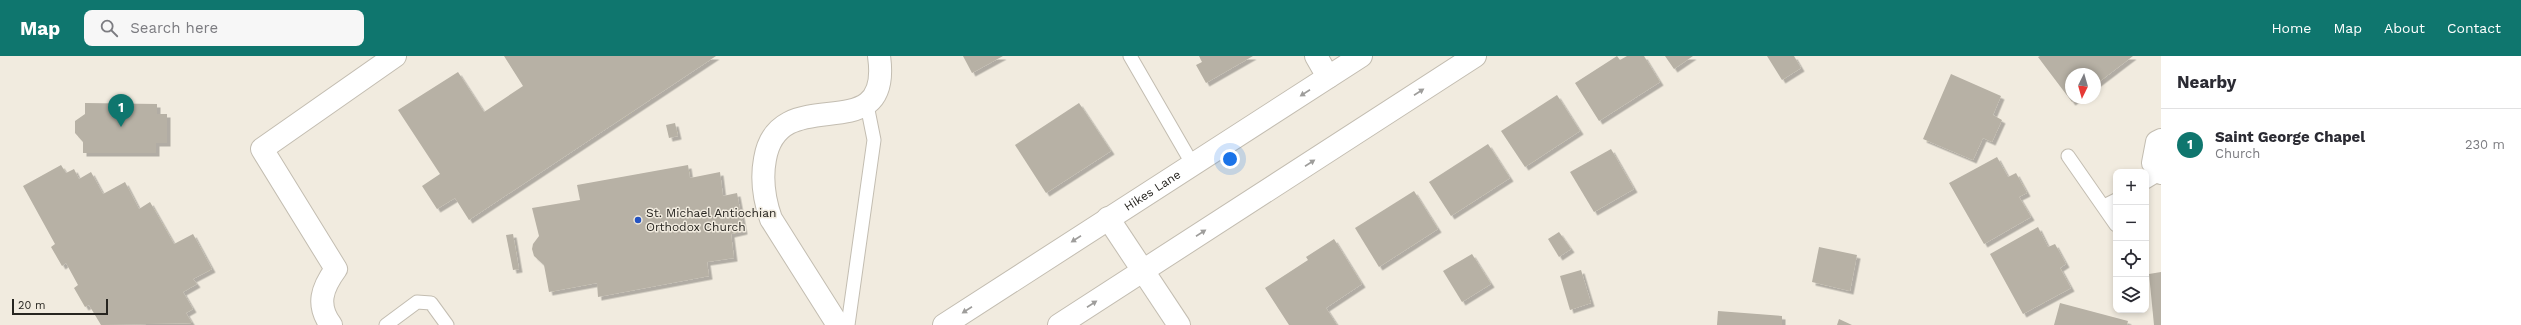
<!DOCTYPE html>
<meta charset="utf-8">
<style>
body{margin:0;font-family:"Work Sans",sans-serif;background:#f7f7f7;color:#2b2b33}
.controls{position:absolute;right:12px;bottom:12px;display:grid;overflow:hidden;border-radius:8px;box-shadow:0 2px 6px #0003}
.controls button{width:36px;height:36px;display:grid;place-items:center;padding:0;border:0;border-bottom:1px solid #e1e1e2;background:#fff;color:#2b2b33;font:20px sans-serif}
.compass{position:absolute;left:2065px;top:12px;width:36px;height:36px;border-radius:50%;background:#fff;box-shadow:0 2px 6px #0003;rotate:185deg}
.scale{position:absolute;left:12px;bottom:10px;width:96px;box-sizing:border-box;padding-left:4px;border:2px solid #272520;border-top:0;font-size:11px;line-height:14px;white-space:nowrap;color:#272520;-webkit-text-stroke:3px #f1ebdf;paint-order:stroke}
.you{position:absolute;left:1230px;top:103px;width:14px;height:14px;margin:-10px;border:3px solid #fff;border-radius:50%;background:#1a73e8;box-shadow:0 0 0 6px #1a73e833}
.badge{display:grid;place-items:center;width:26px;height:26px;border-radius:50%;background:#0f766e;color:#fff;font-size:13px;font-weight:700}
.pin{position:absolute;translate:-50% -33px;filter:drop-shadow(0 1px 2px #0008)}
.pin::after{content:'';position:absolute;top:21px;width:14px;height:12px;background:inherit;clip-path:polygon(0 0,100% 0,50% 100%)}
.list{margin:0;padding:0;list-style:none}
h2{display:flex;justify-content:space-between;align-items:center;height:52px;margin:0;padding:0 16px;font-size:17px}
h2 small{font-size:13px;font-weight:400;color:#7c7c81}
.list li{display:grid;grid-template-columns:26px 1fr auto;gap:12px;align-items:center;box-sizing:border-box;height:72px;padding:0 16px;border-top:1px solid #e1e1e2}
.list b{display:block;font-size:15px;white-space:nowrap}
.list p{margin:0;font-size:13px;white-space:nowrap;color:#7c7c81}
.list em{font-size:13px;font-style:normal;color:#7c7c81}
.icon{flex:none;width:22px;height:22px;fill:none;stroke:currentColor;stroke-width:2;stroke-linecap:round;stroke-linejoin:round}
.map{position:relative;flex:none;width:2161px;height:269px;overflow:hidden}
header{display:flex;align-items:center;gap:24px;box-sizing:border-box;height:56px;padding:0 20px;background:#0f766e;color:#fff}
header strong{font-size:19px}
nav{display:flex;gap:22px;margin-inline-start:auto;font-size:14px}
.search{width:280px;height:36px;background:#f7f7f7;display:flex;align-items:center;gap:10px;box-sizing:border-box;padding:0 14px;border-radius:8px;color:#7c7c81;font-size:15px}
main{display:flex}
aside{flex:1;background:#fff}
.map>svg:first-child{display:block}
.building{fill:#b7b1a5;filter:url(#shadow)}
.lines{fill:none;stroke-linecap:round;stroke-linejoin:round}
.service-casing{stroke:#c3bdb1;stroke-width:15}
.minor-casing{stroke:#c3bdb1;stroke-width:24}
.tertiary-casing{stroke:#c3bdb1;stroke-width:24}
.secondary-casing{stroke:#c3bdb1;stroke-width:24}
.service{stroke:#fff;stroke-width:13}
.minor{stroke:#fff;stroke-width:22}
.tertiary{stroke:#fff;stroke-width:22}
.secondary{stroke:#fff;stroke-width:22}
.oneway{fill:#9e9d9b}
.poi-dot{fill:#2554c2;stroke:#f1ebdf;stroke-width:1.5}
.labels{text-anchor:middle;dominant-baseline:central;stroke-width:3;stroke-linejoin:round;paint-order:stroke}
.street-label{font-size:12px;fill:#272520;stroke:#f1ebdf}
.poi-label{font-size:12px;fill:#272520;stroke:#f1ebdf;text-anchor:start}
</style>
<header>
<strong>Map</strong>
<div class="search"><svg class="icon" aria-label="search" viewBox="0 0 24 24"><circle cx="10" cy="10" r="6"/><path d="M15 15l6 6"/></svg>Search here</div>
<nav><a>Home</a><a>Map</a><a>About</a><a>Contact</a></nav>
</header>
<main>
<div class="map">
<svg width="2161" height="269" viewBox="0 0 2161 269">
<defs>
<filter id="shadow"><feDropShadow dx="3.5" dy="3.5" stdDeviation="0" flood-color="#0004"/></filter>
</defs>
<rect width="100%" height="100%" fill="#f1ebdf"/>
<g class="building">
<path d="M504 0H716L469 164 455 142 437 153 422 130 440 118 398 54 458 16 484 56 523 30Z"/>
<path d="M963 0H1003L972 17Z"/>
<path d="M1199 0H1253L1206 27 1196 9 1202 6Z"/>
<path d="M1617 0 1620 4 1627 0H1644L1660 26 1599 65 1575 27Z"/>
<path d="M1665 0H1693L1674 13Z"/>
<path d="M1767 0H1794L1801 12 1782 24Z"/>
<path d="M2040 0H2133L2095 29V18H2071V42H2078L2072 46 2038 1Z"/>
<path d="M1951 18 2001 40 1993 59 2002 64 1992 86 1983 82 1973 104 1923 83Z"/>
<path d="M1557 39 1580 75 1525 111 1501 75Z"/>
<path d="M85 47 157 48V58H167V87H156V97H83V86L75 77V65L85 58Z"/>
<path d="M1079 47 1111 95 1046 137 1015 89Z"/>
<path d="M675 67 678 80 669 82 666 69Z"/>
<path d="M1488 88 1510 122 1451 160 1429 126Z"/>
<path d="M1611 93 1634 133 1594 156 1570 116Z"/>
<path d="M1997 101 2008 121 2016 117 2027 137 2019 141 2031 161 1984 188 1949 127Z"/>
<path d="M61 109 66 117 74 113 79 123 91 116 103 138 125 126 139 153 150 146 174 188 193 178 212 213 193 223 197 228 183 236 193 253 186 257 192 267 101 269 89 249 85 251 74 232 78 229 66 207 62 210 51 191 55 188 23 130Z"/>
<path d="M688 109 690 122 720 116 723 140 737 137 744 175 731 178 734 202 707 206 709 220 598 241 597 227 549 236 544 209 534 200 532 193 533 188 539 180 532 152 580 144 577 129Z"/>
<path d="M1414 135 1438 173 1379 211 1355 172Z"/>
<path d="M2038 171 2048 191 2055 188 2066 208 2060 212 2071 232 2023 258 1990 198Z"/>
<path d="M1559 176 1571 193 1559 201 1548 183Z"/>
<path d="M513 178 519 213 513 214 506 179Z"/>
<path d="M1334 183 1362 228 1326 252 1337 269H1289L1265 232 1308 204 1306 201Z"/>
<path d="M1819 191 1857 199 1850 235 1812 226Z"/>
<path d="M1472 198 1491 228 1462 246 1443 215Z"/>
<path d="M1581 214 1591 247 1570 254 1560 220Z"/>
<path d="M2161 216V269H2154L2149 218Z"/>
<path d="M2060 247 2128 265 2127 269H2054Z"/>
<path d="M1718 255 1782 260V269H1717Z"/>
<path d="M1839 263 1852 269H1837Z"/>
</g>
<g class="lines">
<g class="service-casing">
<g id="service">
<path d="M1130 0 1193 109"/>
<path d="M2068 100 2116 169"/>
<path d="M2146 126 2161 117"/>
<path d="M2104 150 2116 144"/>
<path d="M386 269 417 246 431 247 447 269"/>
<path d="M848 269 874 84 867 49"/>
</g>
</g>
<g class="minor-casing">
<g id="minor">
<path d="M1316 0 1328 21"/>
<path d="M2161 84 2157 86 2153 107 2161 117"/>
<path d="M331 269C316 249 322 232 336 213L262 93 395 0"/>
<path d="M838 269 771 163C764 143 761 124 765 103 779 21 893 98 879 0"/>
</g>
</g>
<g class="tertiary-casing">
<path id="tertiary" d="M1108 162 1179 269"/>
</g>
<g class="secondary-casing">
<g id="secondary">
<path id="s1" d="M944 269 1361 0"/>
<path d="M1059 269 1475 0"/>
</g>
</g>
<use href="#service" class="service"/>
<use href="#minor" class="minor"/>
<use href="#tertiary" class="tertiary"/>
<use href="#secondary" class="secondary"/>
</g>
<defs><path id="oneway-solid" d="M-6-.8H1V-3.2L6.5 0L1 3.2V.8H-6Z"/></defs>
<g class="oneway">
<use href="#oneway-solid" transform="translate(1419 36) rotate(-33)"/>
<use href="#oneway-solid" transform="translate(1305 37) rotate(147)"/>
<use href="#oneway-solid" transform="translate(1310 107) rotate(-33)"/>
<use href="#oneway-solid" transform="translate(1201 177) rotate(-33)"/>
<use href="#oneway-solid" transform="translate(1076 183) rotate(147)"/>
<use href="#oneway-solid" transform="translate(1092 248) rotate(-33)"/>
<use href="#oneway-solid" transform="translate(967 254) rotate(147)"/>
</g>
<circle class="poi-dot" cx="638" cy="164" r="4"/>
<g class="labels">
<g class="street-label">
<text stroke="none"><textPath href="#s1" startOffset="248">Hikes Lane</textPath></text>
</g>
<g class="poi-label">
<text x="646" y="157">St. Michael Antiochian<tspan x="646" dy="14">Orthodox Church</tspan></text>
</g>
</g>
</svg>
<div class="controls">
<button>+</button>
<button>−</button>
<button><svg class="icon" aria-label="locate" viewBox="0 0 24 24"><circle cx="12" cy="12" r="6"/><path d="M12 2v4M12 18v4M2 12h4M18 12h4"/></svg></button>
<button><svg class="icon" aria-label="layers" viewBox="0 0 24 24"><path d="M12 4l9 5-9 5-9-5zM3 14l9 5 9-5"/></svg></button>
</div>
<svg class="compass" viewBox="-18 -18 36 36"><path d="M0-13l5 13h-10z" fill="#e53935"/><path d="M0 13l5-13h-10z" fill="#7c7c81"/></svg>
<div class="scale">20 m</div>
<div class="you"></div>
<div class="pin badge" style="left:121px;top:71px">1</div>
</div>
<aside>
<h2>Nearby<small></small></h2>
<ul class="list">
<li><span class="badge">1</span><div><b>Saint George Chapel</b><p>Church</p></div><em>230 m</em></li>
</ul>
</aside>
</main>
